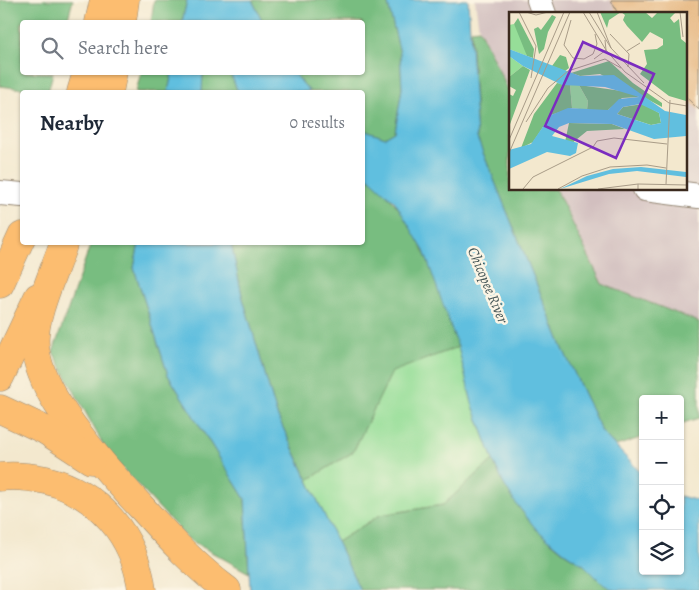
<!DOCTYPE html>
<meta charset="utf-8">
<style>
body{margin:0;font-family:Alegreya,serif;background:#f2f2f3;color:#1f2937}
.controls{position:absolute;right:15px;bottom:15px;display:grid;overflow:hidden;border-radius:5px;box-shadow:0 1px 4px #0004}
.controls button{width:45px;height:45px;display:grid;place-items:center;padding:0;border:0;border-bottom:1px solid #e0e1e3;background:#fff;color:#1f2937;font:25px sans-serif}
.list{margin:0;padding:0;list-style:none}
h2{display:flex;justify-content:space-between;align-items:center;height:65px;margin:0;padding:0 20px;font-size:21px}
h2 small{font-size:16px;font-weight:400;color:#747a83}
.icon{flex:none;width:28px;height:28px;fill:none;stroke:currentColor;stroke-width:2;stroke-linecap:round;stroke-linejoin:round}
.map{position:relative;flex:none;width:699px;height:590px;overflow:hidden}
.search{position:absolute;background:#fff;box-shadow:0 1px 4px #0004;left:20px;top:20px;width:345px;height:55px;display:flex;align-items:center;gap:12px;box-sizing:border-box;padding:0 18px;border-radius:5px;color:#747a83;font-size:19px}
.panel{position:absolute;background:#fff;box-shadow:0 1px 4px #0004;left:20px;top:90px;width:345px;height:155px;border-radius:5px}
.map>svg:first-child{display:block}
.industrial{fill:#d2bfbf}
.green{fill:#96de98;stroke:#68845b}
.forest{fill:#78bd80;stroke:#5a744f}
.water{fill:#61bfdf;stroke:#4e747e}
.building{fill:#e5b47c}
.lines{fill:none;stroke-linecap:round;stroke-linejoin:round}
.minor-casing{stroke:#978976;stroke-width:26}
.major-casing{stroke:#978976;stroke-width:29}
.highway-casing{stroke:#978976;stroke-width:29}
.minor{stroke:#fff;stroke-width:24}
.major{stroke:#fcbd6f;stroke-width:28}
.highway{stroke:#fcbd6f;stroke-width:28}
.labels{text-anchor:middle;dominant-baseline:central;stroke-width:5;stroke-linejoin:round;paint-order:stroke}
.water-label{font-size:15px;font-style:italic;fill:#465758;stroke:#fcf5e5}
.inset-road{fill:none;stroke:#a99c88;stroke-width:1}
.view{fill:#7b2cbf;fill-opacity:0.15;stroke:#7b2cbf;stroke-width:2.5}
.inset-edge{fill:none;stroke:#3b2a1e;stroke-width:2.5}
</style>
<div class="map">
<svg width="699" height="590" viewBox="0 0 699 590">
<rect width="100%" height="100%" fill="#fcf5e5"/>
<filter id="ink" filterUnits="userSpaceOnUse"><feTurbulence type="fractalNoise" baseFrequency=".02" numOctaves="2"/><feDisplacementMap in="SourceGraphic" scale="10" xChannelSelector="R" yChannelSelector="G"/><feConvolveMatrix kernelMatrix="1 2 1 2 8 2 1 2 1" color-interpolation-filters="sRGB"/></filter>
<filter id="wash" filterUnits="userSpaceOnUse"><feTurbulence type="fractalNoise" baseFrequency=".0096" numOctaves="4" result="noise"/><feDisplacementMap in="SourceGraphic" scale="20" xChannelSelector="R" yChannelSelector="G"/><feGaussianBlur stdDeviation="1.12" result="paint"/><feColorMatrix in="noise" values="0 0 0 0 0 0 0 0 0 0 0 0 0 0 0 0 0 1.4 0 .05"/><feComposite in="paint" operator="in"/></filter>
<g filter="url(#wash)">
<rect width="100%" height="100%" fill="#f3e8ce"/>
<path class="industrial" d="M475 0H699V322L602 284 556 189H685V14H510V94L479 29Z"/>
<path class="green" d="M458 347 472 403 493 460 443 505 380 515 337 542 308 480 353 452 392 371Z"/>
<g class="forest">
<path d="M0 0H73L67 22H22V72L53 73 48 92 0 86Z"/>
<path d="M154 0H187L182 22H151Z"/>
<path d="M252 0H387L400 53 402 88 395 132 385 138 363 130 362 92H310L294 73 362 72V22H263Z"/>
<path d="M479 29 510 94V189H556L602 284 699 322V418L680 424V399H643V437L616 446 602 432 563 349 477 138 471 30Z"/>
<path d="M141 72 172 73 168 92H136Z"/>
<path d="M203 72 230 73 238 92H202Z"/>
<path d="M363 177C371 178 375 183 381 189 424 229 439 293 458 347L392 372 353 452 308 480 277 415 242 295 231 243 362 242Z"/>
<path d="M91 243H139L134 268 168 375 245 499 249 573 188 539 107 452 53 352Z"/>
<path d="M493 460C511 500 527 523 562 551 569 556 578 560 585 566 595 574 602 584 614 590H360L337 542 380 515 443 505Z"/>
</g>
<g class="water">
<path d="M187 0H252L263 22H182Z"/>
<path d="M387 0H468L477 138 563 349 602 432 643 475V571H680V496L699 501V590H614L604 585 584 565 564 552 536 529 514 501 503 483 493 460 472 403 458 347 424 251 395 202 369 178 363 177V130L385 138 395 132 402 88 400 53Z"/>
<path d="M172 73H203L202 92H168Z"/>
<path d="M230 73H294L310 92H238Z"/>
<path d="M139 243H231L242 295 277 415 360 590H250L245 499 168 375 134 268Z"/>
</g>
<g id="blocks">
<path class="building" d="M611 0H699V110L685 96V14H618Z"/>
</g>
</g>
<g filter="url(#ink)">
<use href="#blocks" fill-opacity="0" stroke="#978976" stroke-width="1"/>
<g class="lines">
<g class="minor-casing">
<g id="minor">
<path d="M539 0 544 14"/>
<path d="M645 189 699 196"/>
<path d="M0 193 22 195"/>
</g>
</g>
<g class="major-casing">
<g id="major">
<path d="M99 22 104 0"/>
<path d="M122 22 125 0"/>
<path d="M81 92 87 72"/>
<path d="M109 92 113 72"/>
<path d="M0 284 22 236"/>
<path d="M0 377 38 297"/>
</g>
</g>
<g class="highway-casing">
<g id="highway">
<path d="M63 245C54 272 32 318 35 346 37 366 47 387 57 403 81 441 112 476 143 509 169 538 196 567 227 590"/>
<path d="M0 409 45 430 91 460"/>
<path d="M0 477C15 475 31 477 46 480 99 493 135 536 142 590"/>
</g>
</g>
<use href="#minor" class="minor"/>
<use href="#major" class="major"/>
<use href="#highway" class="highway"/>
</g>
</g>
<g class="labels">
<g class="water-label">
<text transform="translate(488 285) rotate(67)">Chicopee River</text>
</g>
</g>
<g transform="translate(509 12)">
<rect width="178" height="178" fill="#f3e8ce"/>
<path d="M5 12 14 27 18 44 0 37V13ZM0 44 14 54 0 65ZM61 73H70L79 89 78 98 63 96Z" fill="#96de98"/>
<path d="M91 0H112L100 8 98 16ZM112 0H136L143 6 148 1 167 0 161 6 165 11 170 7 172 27 177 31V89L160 84 131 62 138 52 135 38 148 37 154 33V27L141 20 133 30 118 14 114 8 116 3ZM43 3 47 5 39 20 35 37 30 42 25 17 29 15 32 18ZM9 6 25 37 24 46 18 44 5 12ZM51 43 57 45 60 56 56 59 43 54ZM100 49 124 71 153 91V95L91 62 71 64 62 61ZM14 54 21 58 0 115V82L4 84 7 78 0 74V65ZM48 71 61 73 63 96 42 103 24 130 12 136 25 102ZM70 73 120 80 130 85 113 86 99 98H78L79 89ZM134 92 150 101 152 111 142 113 108 102 114 95ZM60 111 103 112 116 117 78 119 62 132 56 130Z" fill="#78bd80"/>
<path d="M0 37 71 64 105 63 156 99 177 103V124L145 127 103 112 60 111 50 115 43 124 69 131 67 141 61 144 38 140 0 157V138L22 132 42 103 59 96 99 98 110 87 130 85 96 75 53 73 14 54 0 44ZM131 92 150 101 152 111 142 113 108 102 114 95ZM132 155 177 160V165L128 159 100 162 51 177 78 164 104 157Z" fill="#61bfdf" fill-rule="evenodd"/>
<path class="inset-road" d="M10 0 27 34 22 66M17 0 27 3 39 0M74 0 97 38 116 60 160 91 178 94M80 0 102 36 135 71M88 0 102 36M171 0 174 25M62 8 55 33 64 46 75 47 84 42 88 32 86 22M101 22 120 42 119 55M118 39 131 31M85 47 97 38 96 28M17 110 39 76 59 59 96 47 112 56M0 128 55 0M0 141 61 0M157 172 161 88M14 177 24 165 84 135 88 129 105 126 158 132M49 177 73 164 101 155 138 153 157 156M89 177 129 172M129 177V172L178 173"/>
<path class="view" d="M74 30 145 62 107 146 36 114Z"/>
<rect width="178" height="178" class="inset-edge"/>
</g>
</svg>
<div class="controls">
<button>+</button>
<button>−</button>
<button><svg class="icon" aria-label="locate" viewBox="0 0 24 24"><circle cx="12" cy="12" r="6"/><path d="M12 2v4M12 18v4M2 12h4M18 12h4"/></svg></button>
<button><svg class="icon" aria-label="layers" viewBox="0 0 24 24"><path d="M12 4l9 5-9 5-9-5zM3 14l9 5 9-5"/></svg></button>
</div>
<div class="search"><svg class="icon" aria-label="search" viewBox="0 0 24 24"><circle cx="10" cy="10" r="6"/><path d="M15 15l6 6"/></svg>Search here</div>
<section class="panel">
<h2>Nearby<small>0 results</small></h2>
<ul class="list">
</ul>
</section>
</div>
